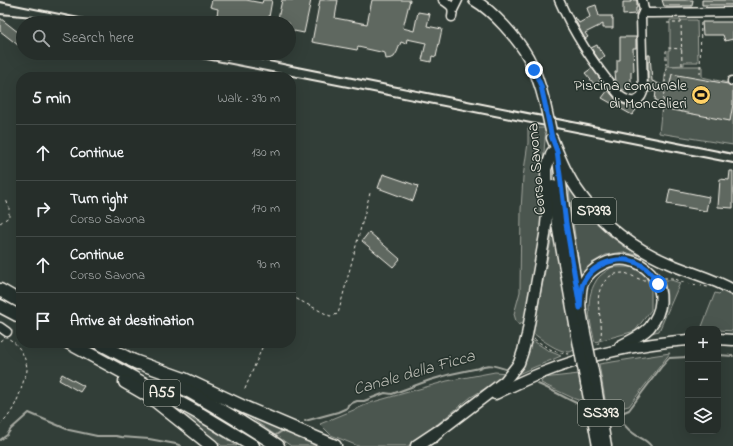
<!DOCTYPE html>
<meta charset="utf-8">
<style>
body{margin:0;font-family:"Indie Flower",sans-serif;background:#2e3632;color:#f1f3f6}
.controls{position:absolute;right:12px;bottom:12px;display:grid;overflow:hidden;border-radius:8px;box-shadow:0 4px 16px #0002}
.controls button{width:36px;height:36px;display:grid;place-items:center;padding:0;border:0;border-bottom:1px solid #424a47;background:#262e2a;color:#f1f3f6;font:20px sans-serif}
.stop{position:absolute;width:12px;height:12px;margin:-9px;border:3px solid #1a73e8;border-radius:50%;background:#fff}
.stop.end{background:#1a73e8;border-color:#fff;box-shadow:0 1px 4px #0008}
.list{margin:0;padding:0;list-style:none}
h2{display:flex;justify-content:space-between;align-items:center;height:52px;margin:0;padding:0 16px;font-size:17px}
h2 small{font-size:13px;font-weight:400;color:#a4a8a8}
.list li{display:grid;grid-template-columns:26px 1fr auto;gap:12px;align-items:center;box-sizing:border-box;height:56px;padding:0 16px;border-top:1px solid #424a47}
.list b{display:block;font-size:15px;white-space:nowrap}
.list p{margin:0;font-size:13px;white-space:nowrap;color:#a4a8a8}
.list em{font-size:13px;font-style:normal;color:#a4a8a8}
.icon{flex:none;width:22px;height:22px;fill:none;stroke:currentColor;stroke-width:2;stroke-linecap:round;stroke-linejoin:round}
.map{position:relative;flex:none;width:733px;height:446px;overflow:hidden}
.search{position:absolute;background:#262e2a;box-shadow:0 4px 16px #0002;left:16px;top:16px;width:280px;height:44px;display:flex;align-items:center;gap:10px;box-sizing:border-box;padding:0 14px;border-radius:22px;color:#a4a8a8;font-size:15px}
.panel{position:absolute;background:#262e2a;box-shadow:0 4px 16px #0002;left:16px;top:72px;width:280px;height:276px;border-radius:16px}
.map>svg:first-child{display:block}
.green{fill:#4c564f;stroke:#a0a49c}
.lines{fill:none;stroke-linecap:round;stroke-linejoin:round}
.stream{stroke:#a6a9a1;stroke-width:2}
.building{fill:#5f6861;stroke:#f4f1e8}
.minor-casing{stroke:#f4f1e8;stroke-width:11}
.major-casing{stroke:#f4f1e8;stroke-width:13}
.highway-casing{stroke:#f4f1e8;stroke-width:15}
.path{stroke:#f4f1e8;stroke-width:1;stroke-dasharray:3 3;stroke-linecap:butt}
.minor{stroke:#26332d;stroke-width:8}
.major{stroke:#26332d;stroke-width:10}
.highway{stroke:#26332d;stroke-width:12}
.rail{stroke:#f4f1e8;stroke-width:2}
.major-bridge-casing{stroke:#f4f1e8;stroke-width:13;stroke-linecap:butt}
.major-bridge{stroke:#26332d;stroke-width:10}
.route{stroke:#1a73e8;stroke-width:5}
.labels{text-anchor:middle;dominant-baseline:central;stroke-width:3;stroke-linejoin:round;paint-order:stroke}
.shield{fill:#26332d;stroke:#b6b8b0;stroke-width:1}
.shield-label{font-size:15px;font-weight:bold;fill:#f4f1e8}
.poi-label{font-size:16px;fill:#f4f1e8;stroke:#26332d;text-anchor:end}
.street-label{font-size:16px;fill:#f4f1e8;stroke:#26332d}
.water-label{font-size:17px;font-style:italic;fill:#babbb3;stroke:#26332d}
</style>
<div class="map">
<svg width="733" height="446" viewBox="0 0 733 446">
<rect width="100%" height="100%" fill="#323e38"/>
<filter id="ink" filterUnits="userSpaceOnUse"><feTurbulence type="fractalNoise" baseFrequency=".025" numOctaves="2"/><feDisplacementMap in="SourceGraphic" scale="8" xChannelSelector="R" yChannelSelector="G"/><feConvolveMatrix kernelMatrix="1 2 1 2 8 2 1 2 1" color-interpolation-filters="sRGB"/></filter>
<g filter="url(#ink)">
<g class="green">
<path d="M670 20H697L698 62H684V65L668 66V50H670Z"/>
<path d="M666 66H702V77L733 84V145L659 133Z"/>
<path d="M528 128H546L541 187 545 211 526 320 519 325 516 321 514 314 520 292 521 210 523 177 528 143Z"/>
<path d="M569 185 584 211 609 235 625 247 642 256 623 252 606 255 592 263 586 271 581 280 570 199Z"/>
<path d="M554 225 568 316 575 350C573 350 571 352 569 352 558 352 542 340 533 333Z"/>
<path d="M612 267H631L645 274 651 290V310L635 331 595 342C590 322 584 301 596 281 599 275 607 271 612 267Z"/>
<path d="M664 280H671L680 283 659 331 651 333C667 313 670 305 664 280Z"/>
<path d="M722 291 733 296V331L718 330V329H701L715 293 719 294Z"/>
<path d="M532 340 549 351 561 356 518 374 526 360Z"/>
<path d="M670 353 629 406 607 411 599 364Z"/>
<path d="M495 372 507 373 496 382 471 397 414 443 408 446H358L331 435 320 424 373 402 447 381Z"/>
<path d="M579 374 585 402 575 399 541 383 543 378Z"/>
<path d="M232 405 326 446H291Z"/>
<path d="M182 414 208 427 237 446H222Z"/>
</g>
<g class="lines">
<g class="stream">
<path d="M718 355 733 356"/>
<path d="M538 384C553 390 566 399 581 405"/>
<path d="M610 416C623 419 623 426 633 433 639 438 646 439 651 446"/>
<path d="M612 417 629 410 662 366 669 358 688 357"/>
<path d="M305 421 338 412 347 408 348 405 352 403 357 401H364L385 393 392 394 430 380 451 374 479 368C488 362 499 367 508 370"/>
<path d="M276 435 282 431"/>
<path d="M0 440 7 435 11 429 29 413 69 430 97 436H116L121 437 149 439 176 444 181 446"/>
</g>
</g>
<g class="building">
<path d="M212 0H246L262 3 263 0H272L268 23H224L216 21 218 9 210 7Z"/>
<path d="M282 0H311L304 33 289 30V23H277Z"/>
<path d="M320 0H338L335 18 367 24 372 0H410L403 28 414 31 418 12 430 14 427 26 442 29 436 57 432 56 431 62 422 60 426 43 407 39 406 44 401 42 397 52 394 57 392 58 386 59 385 53 358 47 357 50 312 42Z"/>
<path d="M631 0H637V8H636V14L623 15V2H631Z"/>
<path d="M662 0H693L692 6H664Z"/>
<path d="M702 0H733L732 5H702Z"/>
<path d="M596 5 599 16H612V19H613V28H603V24L585 33 588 37 585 39 574 18 575 17 579 23 590 17 587 8Z"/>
<path d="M0 18 23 36V38L18 45 0 31Z"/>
<path d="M702 22H733V39L725 41 723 35H703Z"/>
<path d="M620 37H636V48H633L634 71 631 72V87H627V90H622L616 82 615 72H617V60H620Z"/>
<path d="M597 45 600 51 601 50 605 56 599 60 591 48Z"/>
<path d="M648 55H650L652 81 669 88 672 74 728 84 730 86H733V104L730 121 656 107 657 100H655L656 91 648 92Z"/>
<path d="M592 68 601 80 595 85 585 73Z"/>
<path d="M608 90 617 101 625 105 631 106 636 110 632 115 602 98Z"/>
<path d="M730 171H733V208L718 207 720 179 729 180Z"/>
<path d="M383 174 418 186 413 201 378 188Z"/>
<path d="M670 189 709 197 706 211 667 204Z"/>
<path d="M369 232 400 259 393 267 362 241Z"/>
<path d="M62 374 84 386 80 392 59 380Z"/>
</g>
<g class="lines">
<g class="minor-casing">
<g id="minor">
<path d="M443 0C451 6 454 6 452 17"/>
<path d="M559 0C574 35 596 67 620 96 629 102 639 105 643 92L641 17 644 10 642 0"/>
<path d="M453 10 458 0"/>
<path d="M644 10 647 13H652L733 12"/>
<path d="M732 81H733"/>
<path d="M0 327 7 332"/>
</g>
</g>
<g class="major-casing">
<g id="major">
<path d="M474 0C493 11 517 38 528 57 536 71 541 88 545 104"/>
<path d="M552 138C560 158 568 178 581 195 602 225 635 249 668 263 690 273 713 278 733 290"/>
<path d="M558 159 566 224 584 328"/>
<path d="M553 186 557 224 576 330"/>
<path d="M580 308C581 301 580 289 583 283 587 275 595 268 603 264 639 246 676 286 654 321 652 323 651 326 649 328 641 336 629 341 620 346"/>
<path d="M718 339 733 340"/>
<path d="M595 381 606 446"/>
<path d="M586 383 598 446"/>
<path d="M495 394C510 387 524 380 539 374 587 355 637 344 688 340"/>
<path d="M434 437 438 432 505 381 519 363 523 351 527 335 545 235 547 214 546 169 552 152"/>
</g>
</g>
<g class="highway-casing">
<g id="highway">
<path d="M0 290 21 302"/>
<path d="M0 306 21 317"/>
<path d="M69 343 200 414 253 446"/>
<path d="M99 343 137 363"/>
<path d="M131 360 184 379 246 408 335 446"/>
<path d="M168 380C206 400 242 422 278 446"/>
<path d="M125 382 149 396 212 446"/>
<path d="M417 446 438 432"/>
</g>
</g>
<g class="path">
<path d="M681 20 682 66"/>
<path d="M667 23H681"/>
<path d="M700 74 701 20"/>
<path d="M662 113 666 72V51L668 48 682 49"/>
<path d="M0 223 9 217V208L6 199"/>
<path d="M664 278H672L686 283 708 287"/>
<path d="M291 296 330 316 338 314 370 193"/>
<path d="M534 339C548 348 555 354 571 354"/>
<path d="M0 341 4 338"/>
<path d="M597 345C611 327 585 297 609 277 613 274 619 273 624 273 631 274 637 280 645 280"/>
<path d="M245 389 264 343"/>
<path d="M0 425C13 414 20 395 24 379 25 376 27 373 27 370 27 359 19 344 9 339"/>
</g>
<use href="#minor" class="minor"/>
<use href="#major" class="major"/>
<use href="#highway" class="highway"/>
<g class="rail">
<path d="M0 2 104 23"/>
<path d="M0 14 68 20"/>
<path d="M176 53 733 163"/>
<path d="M211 53 229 59"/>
<path d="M232 53 297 67 733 154"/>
</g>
<g class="major-bridge-casing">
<g id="major-bridge">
<path d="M545 104 551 131"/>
<path d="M584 328 595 381"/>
<path d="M576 330 586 383"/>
</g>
</g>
<use href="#major-bridge" class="major-bridge"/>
</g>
</g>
<g class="lines" filter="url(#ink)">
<path class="route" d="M534 70 541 86 545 104 552 138 557 151 566 224 580 308C581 301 580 289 583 283 595 260 627 252 647 269 652 273 655 278 658 284"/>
</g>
<defs>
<g id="stadium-disc" transform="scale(1)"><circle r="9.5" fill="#ffd166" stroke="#26332d"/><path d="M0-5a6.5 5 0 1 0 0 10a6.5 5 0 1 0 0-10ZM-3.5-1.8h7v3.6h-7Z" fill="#111"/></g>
</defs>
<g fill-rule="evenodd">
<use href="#stadium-disc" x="701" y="95"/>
</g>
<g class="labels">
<g class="shield">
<rect x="572" y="198" width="44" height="26" rx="3"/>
<rect x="144" y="380" width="36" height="26" rx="3"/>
<rect x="578" y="400" width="46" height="26" rx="3"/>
</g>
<g class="shield-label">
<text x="594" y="211">SP393</text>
<text x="162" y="393">A55</text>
<text x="601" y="413">SS393</text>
</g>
<g class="poi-label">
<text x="687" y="86">Piscina comunale<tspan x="687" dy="18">di Moncalieri</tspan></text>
</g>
<g class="street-label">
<text transform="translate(537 169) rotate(-95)">Corso Savona</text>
</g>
<g class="water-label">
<text transform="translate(414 373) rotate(-16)">Canale della Ficca</text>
</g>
</g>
</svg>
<div class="controls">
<button>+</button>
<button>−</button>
<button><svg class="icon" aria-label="layers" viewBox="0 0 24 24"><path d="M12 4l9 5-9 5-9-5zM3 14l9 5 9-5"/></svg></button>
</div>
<div class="stop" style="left:658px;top:284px"></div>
<div class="stop end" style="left:534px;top:70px"></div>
<div class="search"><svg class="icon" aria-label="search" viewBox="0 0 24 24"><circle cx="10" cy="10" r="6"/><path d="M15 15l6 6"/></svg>Search here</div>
<section class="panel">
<h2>5 min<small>Walk · 390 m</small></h2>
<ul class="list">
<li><svg class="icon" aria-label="ahead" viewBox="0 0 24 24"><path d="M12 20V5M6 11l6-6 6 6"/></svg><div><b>Continue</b></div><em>130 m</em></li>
<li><svg class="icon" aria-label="right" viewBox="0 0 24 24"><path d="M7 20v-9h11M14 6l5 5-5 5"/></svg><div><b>Turn right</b><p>Corso Savona</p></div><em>170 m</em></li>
<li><svg class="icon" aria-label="ahead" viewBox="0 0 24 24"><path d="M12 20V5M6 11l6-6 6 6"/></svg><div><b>Continue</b><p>Corso Savona</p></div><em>90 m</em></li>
<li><svg class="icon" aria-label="arrive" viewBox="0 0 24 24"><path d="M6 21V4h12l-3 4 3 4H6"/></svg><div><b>Arrive at destination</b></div></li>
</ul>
</section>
</div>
